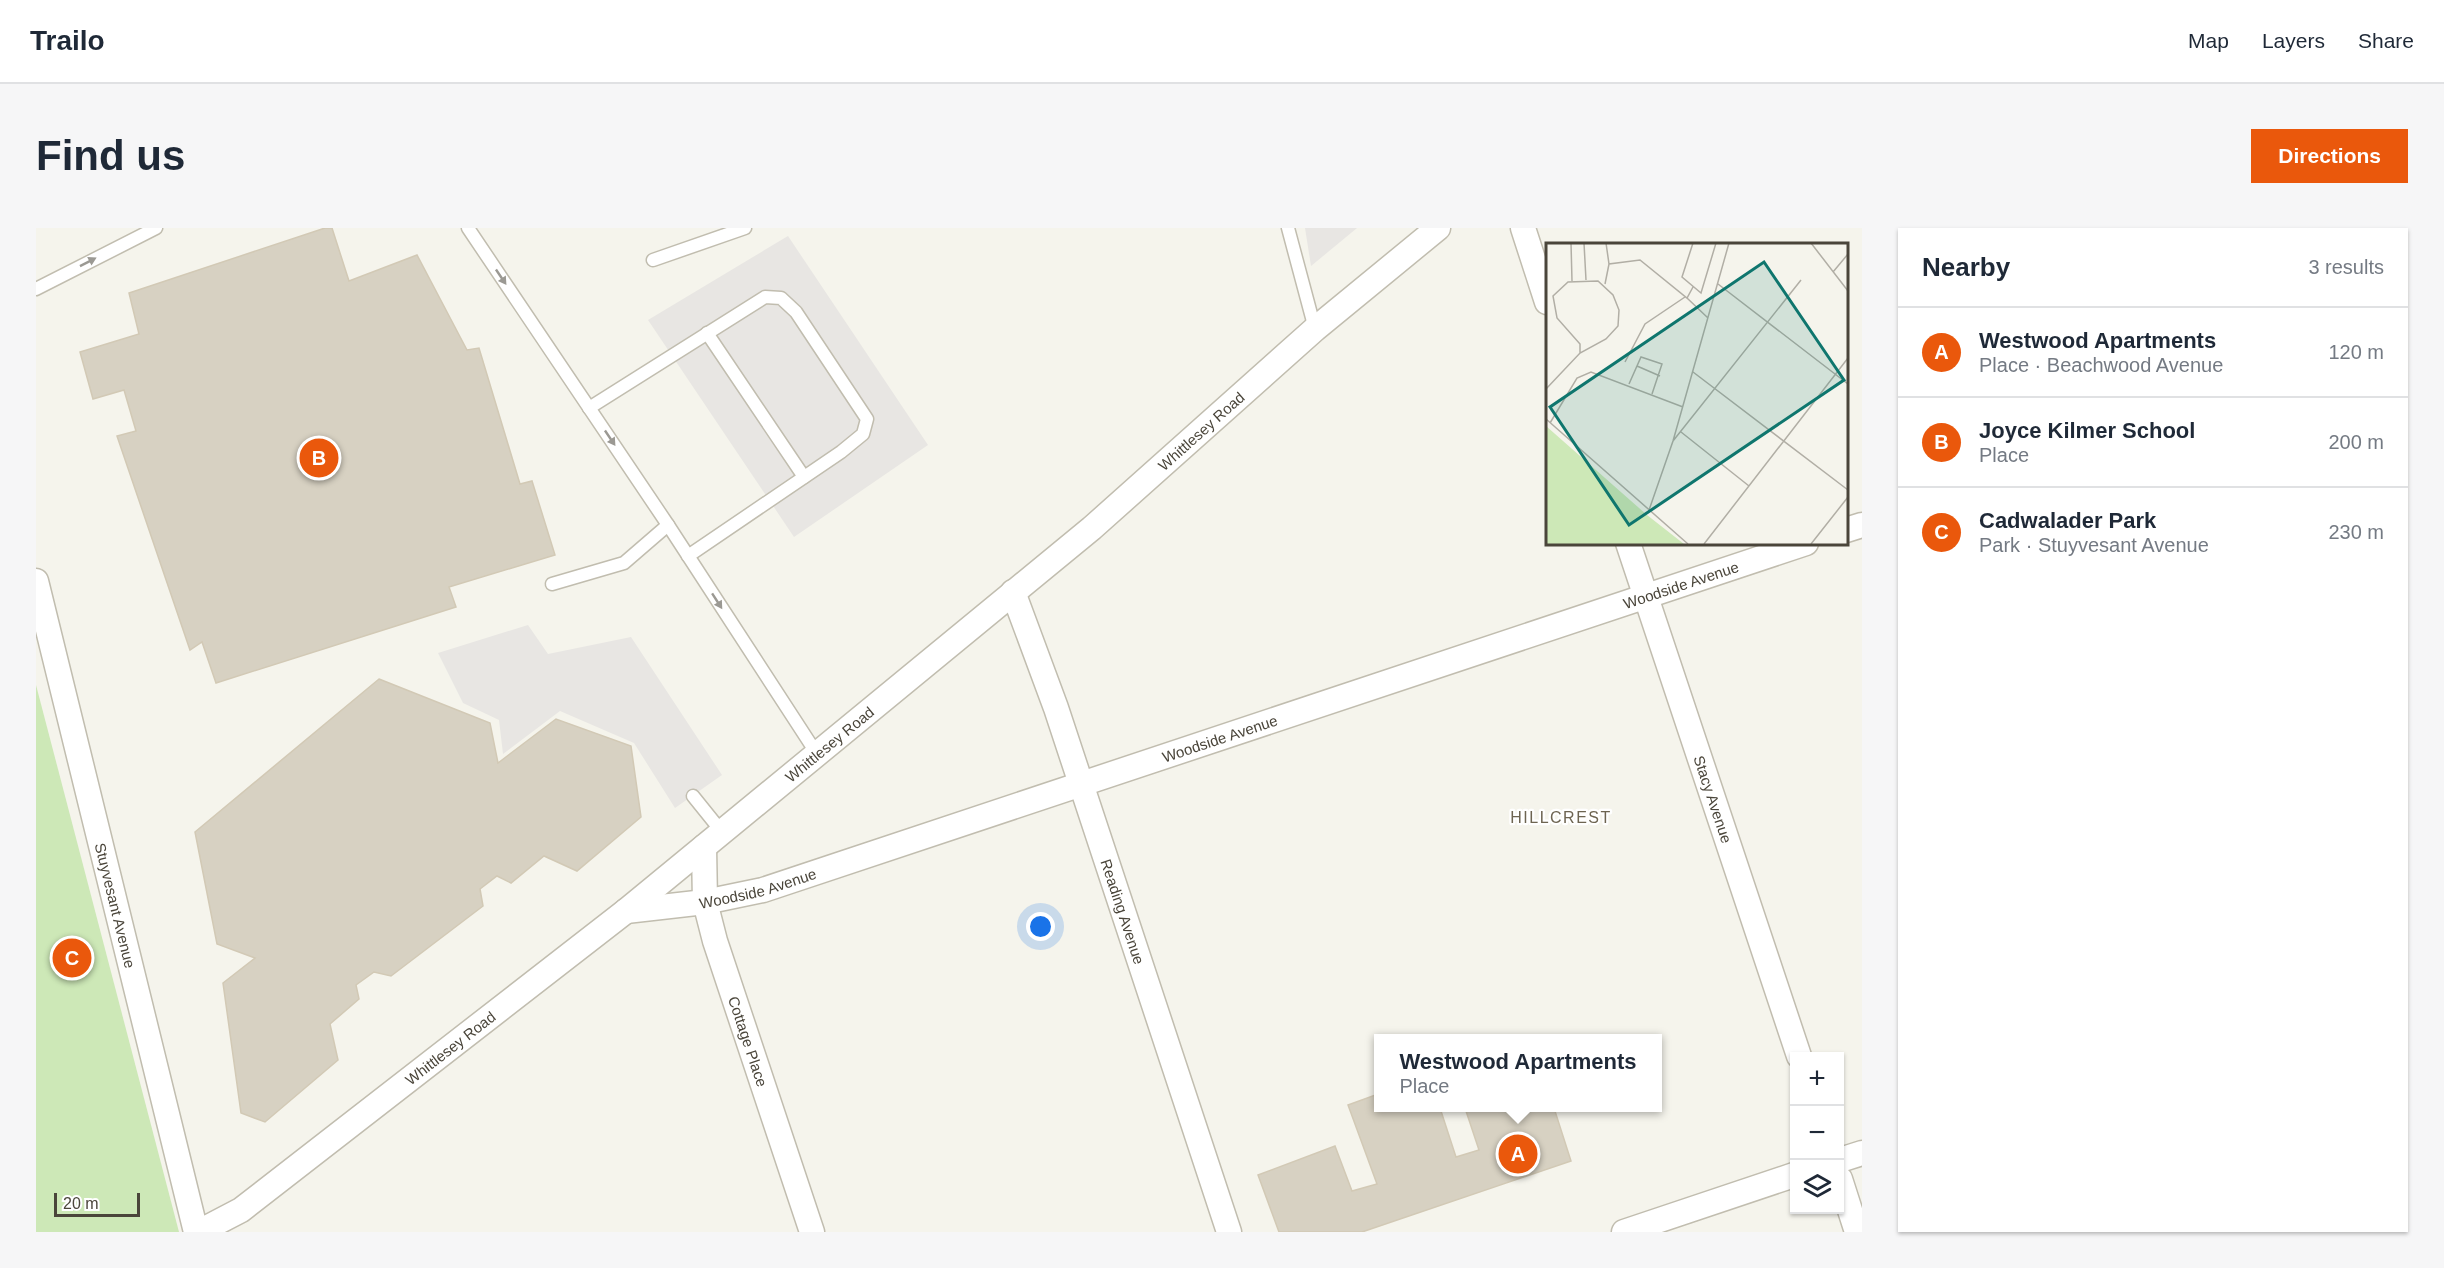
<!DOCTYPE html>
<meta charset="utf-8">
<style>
body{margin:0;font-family:Arial,sans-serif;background:#f6f6f7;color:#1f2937}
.controls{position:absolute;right:18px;bottom:18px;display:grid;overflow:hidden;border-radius:0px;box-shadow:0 2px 4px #0004}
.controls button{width:54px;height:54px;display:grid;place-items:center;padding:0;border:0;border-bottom:2px solid #e0e1e3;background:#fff;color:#1f2937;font:30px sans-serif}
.scale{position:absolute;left:18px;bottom:15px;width:86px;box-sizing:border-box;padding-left:6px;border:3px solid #4a453a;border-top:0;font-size:16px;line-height:21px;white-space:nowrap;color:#4a453a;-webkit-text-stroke:4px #fff;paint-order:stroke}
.you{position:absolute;left:1005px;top:699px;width:21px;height:21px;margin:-15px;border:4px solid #fff;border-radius:50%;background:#1a73e8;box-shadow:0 0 0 9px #1a73e833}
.badge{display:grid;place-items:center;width:39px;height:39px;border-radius:50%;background:#ea580c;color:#fff;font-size:20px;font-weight:700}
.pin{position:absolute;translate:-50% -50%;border:3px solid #fff;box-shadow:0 2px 6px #0006}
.popup{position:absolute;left:1338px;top:806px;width:288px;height:78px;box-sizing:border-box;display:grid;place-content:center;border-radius:0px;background:#fff;filter:drop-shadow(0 2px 4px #0005);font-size:20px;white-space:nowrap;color:#747a83}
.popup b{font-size:22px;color:#1f2937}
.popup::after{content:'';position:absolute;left:50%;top:100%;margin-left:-12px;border:12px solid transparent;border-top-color:#fff}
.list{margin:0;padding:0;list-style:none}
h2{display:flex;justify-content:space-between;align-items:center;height:78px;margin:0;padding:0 24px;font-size:26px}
h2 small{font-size:20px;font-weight:400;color:#747a83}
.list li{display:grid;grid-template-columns:39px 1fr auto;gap:18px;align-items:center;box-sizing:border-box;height:90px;padding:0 24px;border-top:2px solid #e0e1e3}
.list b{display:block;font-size:22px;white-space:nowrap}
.list p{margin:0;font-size:20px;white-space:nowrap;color:#747a83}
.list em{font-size:20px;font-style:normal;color:#747a83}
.icon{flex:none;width:33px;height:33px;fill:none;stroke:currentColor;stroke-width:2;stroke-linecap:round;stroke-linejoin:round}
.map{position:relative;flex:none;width:1826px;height:1004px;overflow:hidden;border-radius:0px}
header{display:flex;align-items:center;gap:36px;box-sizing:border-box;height:84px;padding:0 30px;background:#fff;border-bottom:2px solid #e0e1e3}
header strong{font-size:28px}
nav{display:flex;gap:33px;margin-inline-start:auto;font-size:21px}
.intro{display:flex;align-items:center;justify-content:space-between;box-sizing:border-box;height:144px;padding:0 36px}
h1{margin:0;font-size:42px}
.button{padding:15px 27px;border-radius:0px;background:#ea580c;color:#fff;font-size:21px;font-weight:700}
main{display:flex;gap:36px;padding:0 36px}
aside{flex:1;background:#fff;border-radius:0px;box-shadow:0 2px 4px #0004}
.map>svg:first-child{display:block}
.green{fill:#cde8b7}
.parking{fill:#e8e6e3}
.building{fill:#d7d1c2;stroke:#d2c9b5;stroke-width:1.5}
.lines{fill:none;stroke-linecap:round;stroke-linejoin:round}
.lane-casing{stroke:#c1bdaf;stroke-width:15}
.street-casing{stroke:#c1bdaf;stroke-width:27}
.lane{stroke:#fff;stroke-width:12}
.street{stroke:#fff;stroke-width:24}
.oneway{fill:#9b9993}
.labels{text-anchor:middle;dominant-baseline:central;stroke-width:4.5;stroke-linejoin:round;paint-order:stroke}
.street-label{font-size:15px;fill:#4a453a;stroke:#fff}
.neighbourhood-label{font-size:16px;letter-spacing:1.5px;fill:#6d6451;stroke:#fff}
.inset-road{fill:none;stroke:#b1aea5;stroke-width:1.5}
.view{fill:#0f766e;fill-opacity:0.15;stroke:#0f766e;stroke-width:3}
.inset-edge{fill:none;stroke:#4a453a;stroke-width:3}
</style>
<header>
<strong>Trailo</strong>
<nav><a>Map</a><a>Layers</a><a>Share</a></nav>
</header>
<div class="intro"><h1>Find us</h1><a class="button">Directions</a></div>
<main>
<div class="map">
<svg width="1826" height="1004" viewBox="0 0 1826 1004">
<rect width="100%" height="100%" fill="#f5f4ec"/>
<path class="green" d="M0 457 143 1004H0Z"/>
<g class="parking">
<path d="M1269 0H1321L1275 38Z"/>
<path d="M752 8 892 217 758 309 612 92Z"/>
<path d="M492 397 512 426 595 409 686 547 639 580 598 515 524 483 467 526 463 492 427 475 402 425Z"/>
</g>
<g class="building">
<path d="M289 0H296L313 53 381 27 431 122 443 120 484 256 496 253 519 327 413 359 420 379 180 455 166 414 154 422 81 208 100 203 88 162 57 171 44 124 103 106 93 65Z"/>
<path d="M343 451 454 495 462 535 520 491 595 518 605 589 541 643 508 628 475 655 461 648 444 661 447 678 355 748 338 744 320 757 323 771 294 796 302 832 229 894 205 885 187 755 219 730 181 716 159 604Z"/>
<path d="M1342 866V880H1404L1420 929 1443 922 1429 880H1518L1535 933 1326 1004H1243L1222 947 1299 918 1316 963 1341 956 1312 877Z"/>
</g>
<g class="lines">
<g class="lane-casing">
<g id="lane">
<path d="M432 0 632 297 781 526"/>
<path d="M1252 0 1279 101"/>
<path d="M617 32 709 0"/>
<path d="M0 61 120 0"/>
<path d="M671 105 768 249"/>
<path d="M553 180 729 69 745 70 760 84 831 191 827 206 805 224 652 328"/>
<path d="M516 356 588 335 632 297"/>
<path d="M657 568 686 604"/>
</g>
</g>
<g class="street-casing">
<g id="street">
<path d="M1487 0 1511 74"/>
<path d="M1810 302 1826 297"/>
<path id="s1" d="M1592 315 1763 828"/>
<path id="s2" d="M0 353 160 1004"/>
<path id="s3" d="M977 364 1020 480 1193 1004"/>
<path id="s4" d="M668 619 669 674 679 713 776 1004"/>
<path id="s5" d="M590 683 669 674 727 662 1770 315"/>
<path d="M1804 932 1826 925"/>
<path d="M1804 951 1821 1004"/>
<path id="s6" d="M163 1004 205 982 590 683 1056 300 1279 101 1402 0"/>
<path d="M1588 1004 1758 947"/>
</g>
</g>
<use href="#lane" class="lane"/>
<use href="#street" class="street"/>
</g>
<defs><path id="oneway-solid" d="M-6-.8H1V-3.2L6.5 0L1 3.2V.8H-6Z" transform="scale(1.5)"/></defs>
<g class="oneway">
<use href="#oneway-solid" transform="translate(52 34) rotate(-27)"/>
<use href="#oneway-solid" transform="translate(465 49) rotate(56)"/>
<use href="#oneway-solid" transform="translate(574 210) rotate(56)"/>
<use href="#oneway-solid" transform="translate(681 373) rotate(57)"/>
</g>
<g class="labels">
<g class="street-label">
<text stroke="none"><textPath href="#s6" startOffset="1284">Whittlesey Road</textPath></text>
<text stroke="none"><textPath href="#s5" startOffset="1106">Woodside Avenue</textPath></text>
<text stroke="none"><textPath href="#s5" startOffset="620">Woodside Avenue</textPath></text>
<text stroke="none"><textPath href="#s6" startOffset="798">Whittlesey Road</textPath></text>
<text stroke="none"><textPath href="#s1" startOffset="270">Stacy Avenue</textPath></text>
<text stroke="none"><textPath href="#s5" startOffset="134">Woodside Avenue</textPath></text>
<text stroke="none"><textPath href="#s2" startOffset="334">Stuyvesant Avenue</textPath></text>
<text stroke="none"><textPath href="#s3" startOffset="338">Reading Avenue</textPath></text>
<text stroke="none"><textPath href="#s4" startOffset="201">Cottage Place</textPath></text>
<text stroke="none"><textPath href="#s6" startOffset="312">Whittlesey Road</textPath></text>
</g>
<g class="neighbourhood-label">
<text x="1525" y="589">HILLCREST</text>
</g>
</g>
<g transform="translate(1510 15)">
<rect width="302" height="302" fill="#f5f4ec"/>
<path d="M0 183 101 272 138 301H0Z" fill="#cde8b7"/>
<path class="inset-road" d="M25 0 26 38M38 0 40 37M60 0 63 21M147 0 136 34 155 50 170 0M265 0 302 48M287 29 302 11M59 41 63 21 94 17 141 55 147 44M172 41 302 141M141 55 162 75M79 119 99 81 139 54M91 123 114 133M147 129 302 247M83 141 95 114 116 121 106 151M0 146 34 110 60 96 72 83 73 67 67 52 52 38 22 39 7 53 11 75 34 101V110M0 176 142 301M4 180 31 135 45 129 137 164M135 189 203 243M127 198 255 37M102 270 127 198 183 0M158 301 302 115M265 301 302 254"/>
<path class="view" d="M218 19 298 137 83 282 4 164Z"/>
<rect width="302" height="302" class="inset-edge"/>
</g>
</svg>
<div class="controls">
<button>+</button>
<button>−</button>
<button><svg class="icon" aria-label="layers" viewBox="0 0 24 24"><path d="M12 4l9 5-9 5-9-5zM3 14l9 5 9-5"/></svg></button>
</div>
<div class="scale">20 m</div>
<div class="you"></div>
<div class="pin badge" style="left:1482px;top:926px">A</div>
<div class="popup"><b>Westwood Apartments</b>Place</div>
<div class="pin badge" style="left:283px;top:230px">B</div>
<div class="pin badge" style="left:36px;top:730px">C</div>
</div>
<aside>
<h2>Nearby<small>3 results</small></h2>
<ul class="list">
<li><span class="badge">A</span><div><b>Westwood Apartments</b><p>Place · Beachwood Avenue</p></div><em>120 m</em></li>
<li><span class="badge">B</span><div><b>Joyce Kilmer School</b><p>Place</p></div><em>200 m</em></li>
<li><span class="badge">C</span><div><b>Cadwalader Park</b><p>Park · Stuyvesant Avenue</p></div><em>230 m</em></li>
</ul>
</aside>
</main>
